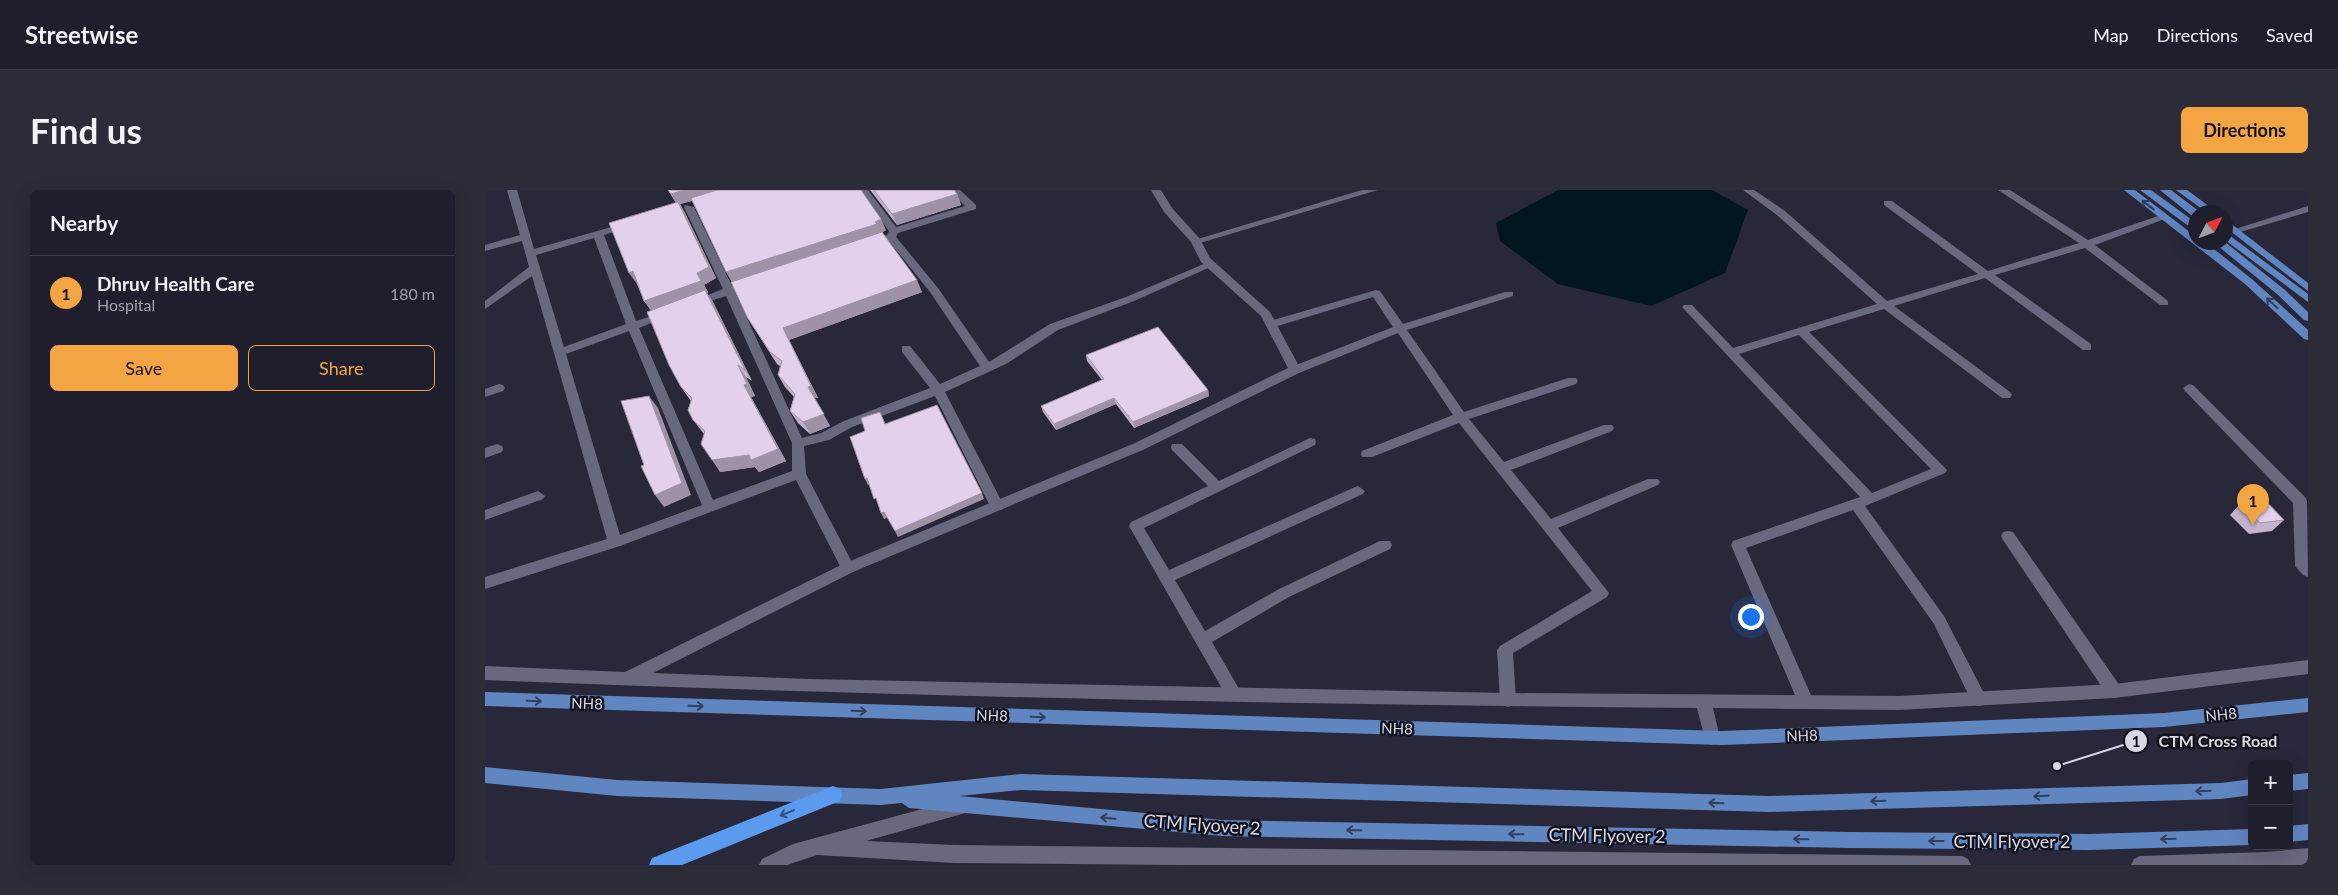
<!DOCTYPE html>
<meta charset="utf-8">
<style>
body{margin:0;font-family:Lato,sans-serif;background:#2c2b38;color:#f1f3f6}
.controls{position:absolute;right:15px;bottom:15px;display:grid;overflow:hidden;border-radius:8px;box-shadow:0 5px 20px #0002}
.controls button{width:45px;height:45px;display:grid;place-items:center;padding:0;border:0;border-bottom:1px solid #3c3c48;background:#1f1e2c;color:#f1f3f6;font:25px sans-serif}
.compass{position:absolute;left:1703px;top:15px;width:45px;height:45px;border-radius:50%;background:#1f1e2c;box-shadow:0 5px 20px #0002;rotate:48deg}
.you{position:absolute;left:1265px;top:426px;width:18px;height:18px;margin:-12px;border:4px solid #fff;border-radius:50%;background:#1a73e8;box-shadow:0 0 0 8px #1a73e833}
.badge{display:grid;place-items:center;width:32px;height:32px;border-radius:50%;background:#f2a542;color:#111;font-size:16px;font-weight:700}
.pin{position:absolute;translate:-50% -41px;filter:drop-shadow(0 1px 2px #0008)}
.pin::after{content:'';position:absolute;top:26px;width:18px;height:15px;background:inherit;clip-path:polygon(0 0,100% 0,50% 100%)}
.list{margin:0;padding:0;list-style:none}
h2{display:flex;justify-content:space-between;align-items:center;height:65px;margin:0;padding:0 20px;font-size:21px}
h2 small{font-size:16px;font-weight:400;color:#a1a2a9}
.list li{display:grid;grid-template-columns:32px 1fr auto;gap:15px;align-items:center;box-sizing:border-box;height:75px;padding:0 20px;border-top:1px solid #3c3c48}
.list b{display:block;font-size:19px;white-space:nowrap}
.list p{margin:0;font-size:16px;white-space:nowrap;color:#a1a2a9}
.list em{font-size:16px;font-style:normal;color:#a1a2a9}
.actions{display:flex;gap:10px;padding:15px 20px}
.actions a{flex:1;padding:11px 0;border:1px solid #f2a542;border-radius:8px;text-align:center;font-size:18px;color:#f2a542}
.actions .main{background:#f2a542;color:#111}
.map{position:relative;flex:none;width:1823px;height:675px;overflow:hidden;border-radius:8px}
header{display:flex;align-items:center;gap:30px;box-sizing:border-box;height:70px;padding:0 25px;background:#1f1e2c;border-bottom:1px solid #3c3c48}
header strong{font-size:24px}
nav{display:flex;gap:28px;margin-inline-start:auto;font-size:18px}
.intro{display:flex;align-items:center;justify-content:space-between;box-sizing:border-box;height:120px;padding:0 30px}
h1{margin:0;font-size:35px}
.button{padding:12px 22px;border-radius:8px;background:#f2a542;color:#111;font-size:18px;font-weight:700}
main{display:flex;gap:30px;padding:0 30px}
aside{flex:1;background:#1f1e2c;border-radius:8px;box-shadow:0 5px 20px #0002}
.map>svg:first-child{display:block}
.water{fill:#00161f}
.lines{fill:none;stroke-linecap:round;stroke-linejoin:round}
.minor{fill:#68697e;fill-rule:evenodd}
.tertiary{fill:#68697e;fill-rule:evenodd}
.primary{fill:#6086c2;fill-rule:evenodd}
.motorway{fill:#5a9aef;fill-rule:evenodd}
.wall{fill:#c3b3cc}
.shaded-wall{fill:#9f92a6}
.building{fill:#e3d0ed;stroke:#9f92a6}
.oneway{stroke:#31405e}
.oneway2{stroke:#324f7a}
.labels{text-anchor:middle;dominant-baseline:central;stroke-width:5;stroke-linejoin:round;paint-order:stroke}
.street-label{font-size:15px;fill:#d7d8e4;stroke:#12121b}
.near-street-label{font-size:18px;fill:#d7d8e4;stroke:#12121b}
.leader{fill:none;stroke:#d7d8e4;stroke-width:2}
.callout-dot{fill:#d7d8e4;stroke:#12121b;stroke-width:2}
.mark-label{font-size:15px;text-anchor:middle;font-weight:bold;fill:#111}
.callout-label{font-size:16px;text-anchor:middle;font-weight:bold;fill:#d7d8e4;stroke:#12121b;stroke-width:5;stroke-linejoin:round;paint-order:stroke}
</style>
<header>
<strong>Streetwise</strong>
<nav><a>Map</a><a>Directions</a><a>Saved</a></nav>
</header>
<div class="intro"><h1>Find us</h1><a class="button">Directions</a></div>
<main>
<aside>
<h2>Nearby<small></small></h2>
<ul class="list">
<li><span class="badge">1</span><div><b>Dhruv Health Care</b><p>Hospital</p></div><em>180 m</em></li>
</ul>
<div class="actions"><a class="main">Save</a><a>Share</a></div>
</aside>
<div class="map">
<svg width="1823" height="675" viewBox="0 0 1823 675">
<rect width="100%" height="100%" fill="#29283b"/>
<path class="water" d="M1073 0H1227L1263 20 1240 83 1166 116 1073 94 1015 51 1011 33Z"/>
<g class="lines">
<g class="minor">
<path d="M22 0H32L49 59 144 32 149 35 119 45 151 131 182 121 188 124 154 138 228 310 307 281V253L241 106 207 117 201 114 238 99 199 17 200 15 209 17 247 96 267 90 272 93 250 102 317 248 336 243 359 231 445 198 417 162V156H425L455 194 495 176 445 102 404 51 384 57 379 54 402 45 404 41 373 0H383L411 37 480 16 464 0H475L491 15V19L413 43 411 47 453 98 504 172 565 134 641 107 721 73H729L730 75 649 111 573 140 521 174 460 202 519 316 517 320H507L450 206 367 237 344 250 319 256 321 284 370 378 368 382H358L311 290 135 356 0 399V387L122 349 47 86 0 119V111L44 77 37 51 0 61V55L35 45ZM109 48 141 134 79 157 51 65ZM144 141 217 315 135 345 81 164Z"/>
<path d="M877 0H893L715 53 711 54 706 51Z"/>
<path d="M1258 0H1269L1300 21 1402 111 1493 84 1399 15V11H1407L1503 81 1594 53 1513 0H1525L1603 50 1676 25 1685 27 1610 55 1683 111V115H1675L1600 58 1510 85 1606 154V160H1598L1500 88 1409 116 1525 202 1527 205 1525 208H1517L1399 119 1324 142 1462 280 1460 283 1380 316 1459 426 1502 509 1500 514 1494 516 1488 514 1449 434 1368 320 1261 358 1329 512 1327 517 1321 519 1315 517 1313 512 1246 355 1248 351 1375 307 1197 117 1199 115H1207L1248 158 1392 114 1292 25ZM1314 145 1446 279 1387 303 1254 164Z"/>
<path d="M1823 16V22L1752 43 1747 40Z"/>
<path d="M891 100 895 101 918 134 1020 102H1028V106L922 140 979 222 1083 188H1091L1093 191 1091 194 984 229 1019 272 1119 235H1127L1129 238 1127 241 1026 280 1066 329 1163 289H1173L1175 292 1173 295 1073 338 1124 403 1122 407 1028 463 1031 510 1029 515 1023 517 1017 515 1015 510 1012 460 1015 456 1107 401 974 233 887 267H877L876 264 877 261 968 225 913 143 814 183H806L804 180 806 177 908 137 888 107 786 138 780 134 782 132Z"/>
<path d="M14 194 18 195 20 198 18 201 0 207V199Z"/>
<path d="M1704 194 1708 195 1820 307 1822 311 1823 387 1818 385 1810 376 1808 313 1700 201 1698 198Z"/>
<path d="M825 248 830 249 831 252 830 255 659 338 684 380 868 298 873 296 880 301 878 304 690 390 720 441 794 399 895 351H905L907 355 905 359 804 407 727 452 757 504 755 509 749 511 743 509 644 336 646 332 723 296 687 260 686 257 687 254H697L734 291Z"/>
<path d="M12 254 17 256 18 259 17 262 0 268V258Z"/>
<path d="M53 301 60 306 58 309 0 330V320Z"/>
<path d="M1523 341 1528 342 1635 496 1637 501 1635 506 1629 508 1623 506 1518 350 1516 346 1518 342Z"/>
</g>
<g class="tertiary">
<path d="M666 0H676L687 18 715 49 725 68 785 122 816 180 814 183 660 259 368 382 168 483 324 489 1023 503 1414 506 1629 494 1823 470V484L1629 508 1414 520 1228 518 1235 548 1233 553 1227 555 1221 553 1212 518C808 515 404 506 0 490V476L140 482 358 374 650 253 803 178 776 126 716 72 706 52 679 22Z"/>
<path d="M478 608 484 610 487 616 484 622 381 651 469 655 1477 666 1483 669 1486 675H694L469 673 332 665 302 675H274L277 669 308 654Z"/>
<path d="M1823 658V675H1646L1649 669 1655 666 1781 662Z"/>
</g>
<g class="primary">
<path d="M1639 0H1650L1710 46V52H1720L1768 90 1823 140V150L1819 149 1760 94Z"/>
<path d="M1655 0H1666L1710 32V39L1706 38Z"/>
<path d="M1675 0H1686L1715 22H1710V26L1706 25Z"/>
<path d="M1691 0H1702L1732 22H1721Z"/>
<path d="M1740 29 1823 93V101L1740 37Z"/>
<path d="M1740 42 1823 104V112L1740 50Z"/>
<path d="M1728 52H1740L1800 100 1823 122V131L1819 130 1792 104Z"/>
<path d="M0 502 1237 541 1679 523 1823 508V522L1679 537 1237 555 0 516Z"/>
<path d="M0 577 132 590 396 599 536 584 1284 606 1736 593 1767 589V605L1736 609 1284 622 536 600 474 606 737 630 1365 642 1604 644 1767 639V655L1604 660 1365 658 737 646 424 618 417 613 396 615 132 606 0 593Z"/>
<path d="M1823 583V599L1804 601V585Z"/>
<path d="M1823 634V650L1804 652V636Z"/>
</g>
<path class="motorway" d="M348 596 355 599 357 605 355 611 197 675H164L167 668Z"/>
</g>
<g class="wall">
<path d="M183 0 401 40 396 43 437 102 304 150 333 208H329L345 236 325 244 313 233 305 221 309 207 300 197 293 185 295 176 292 174 262 127 247 91 207 11 195 14 200 23 231 88 219 95 223 102 222 103 228 112 267 191 261 187 270 206 266 207 301 271 274 282 270 277 235 282 219 244 208 230 206 211 196 197 166 120 159 111 152 94 191 13Z"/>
<path d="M385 0H469L472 4 476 15 412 35Z"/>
<path d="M601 165 723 200 724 206 649 238 631 214 571 240 558 222 556 216 617 190 602 171Z"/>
<path d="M1756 313 1799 330 1787 341 1764 344 1745 325Z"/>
</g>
<g class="shaded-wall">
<path d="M199 0H243L195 14 200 23 231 88 219 95 223 102 222 103 228 112 267 191 260 180 222 103 167 122 159 111 192 15 186 4Z"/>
<path d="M472 4 476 15 412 35 407 24Z"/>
<path d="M396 29 401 40 396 43 248 94 241 82Z"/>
<path d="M148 81 156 93 152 94 144 83Z"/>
<path d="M432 90 437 102 304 150 333 208H329L345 236 325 244 318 232 323 197 298 138Z"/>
<path d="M253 175 261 187 270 206 266 207 301 271 274 282 270 277 235 282 227 270 259 195Z"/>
<path d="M723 200 724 206 649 238 648 232Z"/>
<path d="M164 206 173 218 206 305 179 317 170 305Z"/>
<path d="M629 208 631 214 571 240 569 234Z"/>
<path d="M382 288 386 294 383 295 380 289Z"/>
<path d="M497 303 499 309 413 347 410 341Z"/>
<path d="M399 322 402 328 399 329 396 323Z"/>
</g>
<g class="building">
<path d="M183 0H199L186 4Z"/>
<path d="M232 0H376L396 29 390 32 392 34 241 82 206 8Z"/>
<path d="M389 0H469L472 4 407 24Z"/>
<path d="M193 12 224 77 212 83 216 91 159 111 148 81 144 83 124 33Z"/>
<path d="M397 42 432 90 298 138 326 196 323 197 339 224 318 232 305 221 310 204 293 185 297 171 285 162 262 127 246 92Z"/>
<path d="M220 100 260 180 253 175 262 194 259 195 293 259 266 270 264 265 227 270 216 254 220 241 208 230 203 220 207 208 196 197 184 175 162 122Z"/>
<path d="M673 137 723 200 648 232 629 208 569 234 556 216 619 189 601 165Z"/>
<path d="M164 206 197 293 170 305 156 276 159 275 136 211Z"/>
<path d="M452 215 497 303 410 341 399 322 396 323 391 308 389 309 382 288 380 289 365 247 380 241 376 228 395 222 400 234Z"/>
<path d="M1780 310 1799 330 1775 333 1756 313Z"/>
</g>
<defs><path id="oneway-shaft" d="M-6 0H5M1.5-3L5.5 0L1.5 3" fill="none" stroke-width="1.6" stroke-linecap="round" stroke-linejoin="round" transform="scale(1.25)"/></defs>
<g class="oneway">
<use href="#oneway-shaft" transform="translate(1663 15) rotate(-142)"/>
<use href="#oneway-shaft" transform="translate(1787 113) rotate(-138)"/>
<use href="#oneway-shaft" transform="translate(49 511) rotate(2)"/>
<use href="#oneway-shaft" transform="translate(211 516) rotate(2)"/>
<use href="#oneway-shaft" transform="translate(374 521) rotate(2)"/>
<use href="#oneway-shaft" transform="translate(553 527) rotate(2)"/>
<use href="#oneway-shaft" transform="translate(1718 601) rotate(178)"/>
<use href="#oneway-shaft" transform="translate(1556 606) rotate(178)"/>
<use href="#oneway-shaft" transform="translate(1393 611) rotate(178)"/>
<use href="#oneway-shaft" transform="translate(1231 613) rotate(-178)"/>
<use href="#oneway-shaft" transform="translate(623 628) rotate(-175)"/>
<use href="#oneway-shaft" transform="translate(869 640) rotate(-179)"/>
<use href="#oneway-shaft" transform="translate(1031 644) rotate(-179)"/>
<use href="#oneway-shaft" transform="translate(1316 649) rotate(-179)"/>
<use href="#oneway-shaft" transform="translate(1683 649) rotate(178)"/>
<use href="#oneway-shaft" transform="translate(1451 651) rotate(-180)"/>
</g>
<use class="oneway2" href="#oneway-shaft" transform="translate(302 623) rotate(158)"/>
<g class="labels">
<g class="street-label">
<text transform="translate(102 513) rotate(2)">NH8</text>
<text transform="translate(1736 524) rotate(-6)">NH8</text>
<text transform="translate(507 525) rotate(2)">NH8</text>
<text transform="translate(912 538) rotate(2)">NH8</text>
<text transform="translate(1317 545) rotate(-2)">NH8</text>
</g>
<g class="near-street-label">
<text transform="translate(717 634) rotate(4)">CTM Flyover 2</text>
<text transform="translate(1122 645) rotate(1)">CTM Flyover 2</text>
<text x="1527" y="651">CTM Flyover 2</text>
</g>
</g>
<path class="leader" d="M1572 576L1651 551"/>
<g class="callout-dot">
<circle cx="1572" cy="576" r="5"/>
<circle cx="1651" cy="551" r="12"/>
</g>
<g class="mark-label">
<text x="1651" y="557">1</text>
</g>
<g class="callout-label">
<text x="1733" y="557">CTM Cross Road</text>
</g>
</svg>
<div class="controls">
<button>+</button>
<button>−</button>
</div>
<svg class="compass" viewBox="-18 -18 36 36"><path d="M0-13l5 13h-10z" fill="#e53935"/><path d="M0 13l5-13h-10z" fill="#a1a2a9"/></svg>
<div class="you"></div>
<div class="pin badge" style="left:1768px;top:335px">1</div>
</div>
</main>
